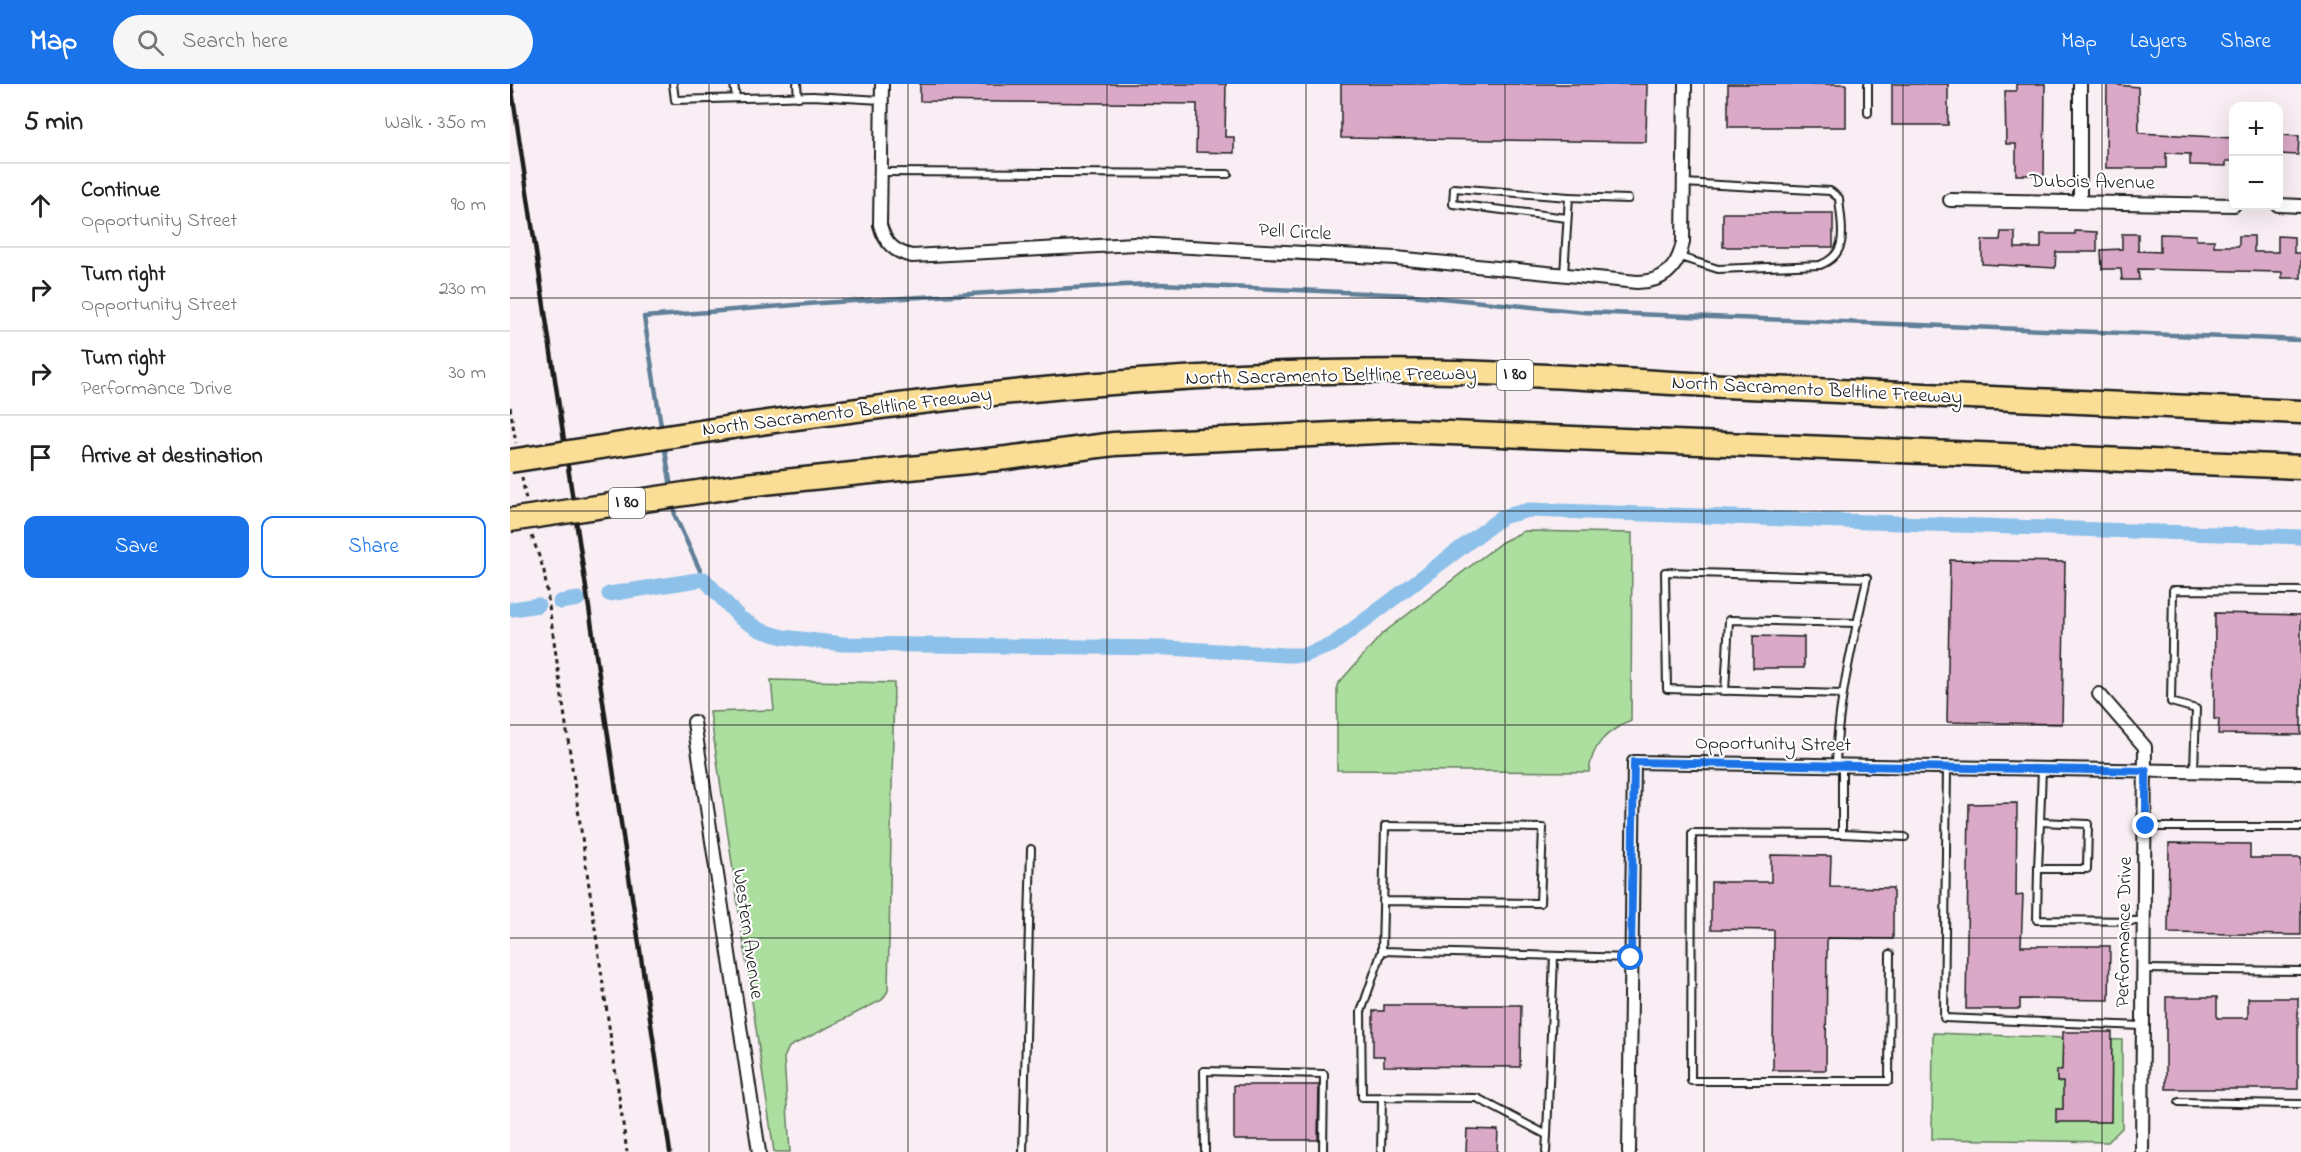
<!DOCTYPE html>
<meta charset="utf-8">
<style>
body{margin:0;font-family:"Indie Flower",sans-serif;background:#f6f6f6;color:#222}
.controls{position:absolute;right:18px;top:18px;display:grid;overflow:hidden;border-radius:12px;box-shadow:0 6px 24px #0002}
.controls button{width:54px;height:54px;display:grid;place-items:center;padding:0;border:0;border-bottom:2px solid #e0e0e0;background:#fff;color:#222;font:30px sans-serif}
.stop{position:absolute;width:18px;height:18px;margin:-14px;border:4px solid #1a73e8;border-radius:50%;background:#fff}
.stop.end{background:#1a73e8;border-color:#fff;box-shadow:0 2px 6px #0008}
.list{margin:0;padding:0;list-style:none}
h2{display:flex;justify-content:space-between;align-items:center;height:78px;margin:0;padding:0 24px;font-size:26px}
h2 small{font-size:20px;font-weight:400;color:#767676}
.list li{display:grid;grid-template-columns:39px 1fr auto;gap:18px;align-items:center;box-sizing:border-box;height:84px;padding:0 24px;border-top:2px solid #e0e0e0}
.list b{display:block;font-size:22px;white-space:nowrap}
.list p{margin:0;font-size:20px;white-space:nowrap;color:#767676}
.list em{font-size:20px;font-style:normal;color:#767676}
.actions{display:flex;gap:12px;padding:18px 24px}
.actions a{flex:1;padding:14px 0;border:2px solid #1a73e8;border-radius:12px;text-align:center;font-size:21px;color:#1a73e8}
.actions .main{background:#1a73e8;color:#fff}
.icon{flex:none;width:33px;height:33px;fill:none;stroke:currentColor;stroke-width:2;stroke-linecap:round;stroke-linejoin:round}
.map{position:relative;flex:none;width:1791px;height:1068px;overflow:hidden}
header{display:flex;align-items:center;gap:36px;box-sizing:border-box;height:84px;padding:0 30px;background:#1a73e8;color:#fff}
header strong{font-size:28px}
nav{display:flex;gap:33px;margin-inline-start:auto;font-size:21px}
.search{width:420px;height:54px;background:#f6f6f6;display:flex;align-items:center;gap:15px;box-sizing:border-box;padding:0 21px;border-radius:33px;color:#767676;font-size:22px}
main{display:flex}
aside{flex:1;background:#fff}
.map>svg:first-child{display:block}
.green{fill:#abde9f;stroke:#647d5e;stroke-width:1.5}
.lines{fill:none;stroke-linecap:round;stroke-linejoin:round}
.stream{stroke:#607f98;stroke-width:4.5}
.canal{stroke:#8ec1ea;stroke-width:15}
.building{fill:#dba9c8;stroke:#1c1c1c;stroke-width:1.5}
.service-casing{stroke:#1c1c1c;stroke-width:10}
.minor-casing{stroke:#1c1c1c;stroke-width:16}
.motorway-casing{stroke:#1c1c1c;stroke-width:27}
.path{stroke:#1c1c1c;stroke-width:3;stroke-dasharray:4.5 4.5;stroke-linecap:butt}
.service{stroke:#fff;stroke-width:6}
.minor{stroke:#fff;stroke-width:12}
.motorway{stroke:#fbde96;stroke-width:22}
.rail{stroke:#1c1c1c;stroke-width:4.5}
.motorway-bridge-casing{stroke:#1c1c1c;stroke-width:27;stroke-linecap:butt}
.motorway-bridge{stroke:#fbde96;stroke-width:22}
.route{stroke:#1a73e8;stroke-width:8}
.grid{fill:none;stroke:#1c1c1c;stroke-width:1.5;stroke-opacity:0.55}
.labels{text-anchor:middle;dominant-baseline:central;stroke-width:4.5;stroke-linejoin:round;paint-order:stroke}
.shield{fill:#fff;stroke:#606060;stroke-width:1.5}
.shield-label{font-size:18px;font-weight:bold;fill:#1c1c1c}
.street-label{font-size:20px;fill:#1c1c1c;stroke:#fff}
</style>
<header>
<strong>Map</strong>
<div class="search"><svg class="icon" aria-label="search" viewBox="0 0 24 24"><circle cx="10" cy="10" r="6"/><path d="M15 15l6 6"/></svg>Search here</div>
<nav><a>Map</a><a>Layers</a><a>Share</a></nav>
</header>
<main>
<aside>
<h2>5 min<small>Walk · 350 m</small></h2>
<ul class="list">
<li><svg class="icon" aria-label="ahead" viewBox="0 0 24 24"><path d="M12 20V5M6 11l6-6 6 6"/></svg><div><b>Continue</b><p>Opportunity Street</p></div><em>90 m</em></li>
<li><svg class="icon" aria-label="right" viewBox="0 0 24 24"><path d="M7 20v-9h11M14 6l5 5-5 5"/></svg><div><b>Turn right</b><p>Opportunity Street</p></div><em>230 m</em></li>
<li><svg class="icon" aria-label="right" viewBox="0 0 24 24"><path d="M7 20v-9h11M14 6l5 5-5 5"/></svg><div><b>Turn right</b><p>Performance Drive</p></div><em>30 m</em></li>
<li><svg class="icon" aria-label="arrive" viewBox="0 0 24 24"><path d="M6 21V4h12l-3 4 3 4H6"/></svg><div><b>Arrive at destination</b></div></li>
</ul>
<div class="actions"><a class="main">Save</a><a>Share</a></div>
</aside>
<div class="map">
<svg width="1791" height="1068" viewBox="0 0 1791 1068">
<rect width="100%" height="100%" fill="#f8eef4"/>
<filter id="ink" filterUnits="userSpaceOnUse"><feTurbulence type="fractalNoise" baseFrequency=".0167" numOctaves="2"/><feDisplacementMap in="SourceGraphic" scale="12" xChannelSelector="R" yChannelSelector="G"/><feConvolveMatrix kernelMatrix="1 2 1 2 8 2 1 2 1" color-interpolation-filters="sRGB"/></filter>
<g filter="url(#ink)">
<g class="green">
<path d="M1014 447 1122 449 1121 637C1096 647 1082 661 1079 688L827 686V601L872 550 992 458Z"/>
<path d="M261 596 384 599 378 907 372 916 279 963 274 974 280 1068H264L200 628 264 626Z"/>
<path d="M1423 949 1612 956V1044L1598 1058 1422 1055Z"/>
</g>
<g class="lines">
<g class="stream">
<path d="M152 348 134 233 310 219 614 201 650 200 901 211 1074 228 1791 256"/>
<path d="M154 359 161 404"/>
<path d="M163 418 165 432 194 495"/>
</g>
<g class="canal">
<path d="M99 510 194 495 230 534 250 546 273 553 333 560 658 564 776 571H794L822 561 992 433 1019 426 1791 453"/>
<path d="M50 518 68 515"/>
<path d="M3 525 28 521"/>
</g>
</g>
<g class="building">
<path d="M410 0H716L715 53H724V69L686 68 687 20 410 17Z"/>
<path d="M831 0H1137L1136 58 831 54Z"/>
<rect x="1218" y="0" width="118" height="43"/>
<rect x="1382" y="0" width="56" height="41"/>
<path d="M1506 0H1535L1534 91H1506V60H1496L1495 7H1506Z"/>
<path d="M1597 0 1628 3 1629 49 1724 54V77H1716V82L1680 81V70L1656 69V84H1596Z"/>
<path d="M1768 51 1789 52 1788 71 1768 70Z"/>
<rect x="1213" y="129" width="110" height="34"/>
<path d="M1565 147 1587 148V168H1546L1545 184 1472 180V156H1490L1491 148H1505V164H1531V150H1565Z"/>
<path d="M1612 150H1628V167L1650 168V150L1686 151V156H1704V162H1729V152H1744V168H1768V152L1784 153V169H1791V194H1772V188L1628 185 1629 196H1612L1611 185H1592L1591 166 1612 165Z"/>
<path d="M1440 476 1555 478 1552 640 1437 638Z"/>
<path d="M1705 529 1791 531V651L1708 650 1709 635H1704Z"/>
<path d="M1243 552 1294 553V584H1243Z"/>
<path d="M1507 719 1506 812 1513 811 1511 862H1600L1599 916 1510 915V925H1456L1459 720Z"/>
<path d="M1659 759 1740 760V774H1791V851L1658 849Z"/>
<path d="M1261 771 1321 772 1320 803 1383 804V855L1317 854 1316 986H1263L1264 846 1201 845V798H1261Z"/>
<path d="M1656 913H1707V934H1738V914H1788V1005H1656Z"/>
<path d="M874 921H1011L1010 983 874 982V972H863V927H874Z"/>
<path d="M1553 948H1602L1601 1038H1546V1025H1553V998H1547V986H1552Z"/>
<path d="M724 1001H809L808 1056H724Z"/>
<path d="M957 1045 988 1046 987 1068H956Z"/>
</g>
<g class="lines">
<g class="service-casing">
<g id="service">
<path d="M163 0 165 16 303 12 371 16"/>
<path d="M224 0 226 14"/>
<path d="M287 0 288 13"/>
<path d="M1358 0V29"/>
<path d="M371 88 718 90"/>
<path d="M1057 134 943 120 944 104 1059 113"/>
<path d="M1170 173 1208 185 1310 181C1341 169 1331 142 1329 114L1320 107 1174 99"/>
<path d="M1054 190 1059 113 1118 115"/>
<path d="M1215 607 1219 536 1348 539"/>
<path d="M1326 682C1327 618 1344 556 1357 494L1155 488 1157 605 1333 610"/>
<path d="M1332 682V750L1395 753"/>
<path d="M1437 684 1434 934 1633 942"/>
<path d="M1684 687 1686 625 1661 618 1663 506 1791 507"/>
<path d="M1530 738 1532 685"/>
<path d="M1636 743H1791"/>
<path d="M1332 750 1182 749 1181 997H1379L1380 870"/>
<path d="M1528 785 1530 738 1578 740 1577 785H1528L1527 836 1634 837"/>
<path d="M873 817 1030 819 1033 744 875 742 872 867 1121 874"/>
<path d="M872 867 851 928 852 1013 967 1014 1037 1051 1044 872"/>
<path d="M1634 885 1791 887"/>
<path d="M1669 1018 1791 1020"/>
<path d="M513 1068 521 765"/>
<path d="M695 1068 694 987 814 990 813 1068"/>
<path d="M871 1068 872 1013"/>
<path d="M1036 1068 1037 1051"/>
</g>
</g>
<g class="minor-casing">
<g id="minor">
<path d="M372 0 370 141C375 159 384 168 402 172L625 160 886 174 1127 198C1154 198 1168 184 1173 158L1175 0"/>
<path d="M1440 116 1724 121"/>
<path d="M1570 118V0"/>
<path d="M1768 121 1791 122"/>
<path d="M1589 610 1635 663 1632 1068"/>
<path d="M184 638 249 1068"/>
<path d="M1119 1068 1124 678 1791 689"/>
</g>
</g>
<g class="motorway-casing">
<g id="motorway">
<path d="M222 343C461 309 704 282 946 288 1036 291 1125 297 1215 302 1407 312 1599 321 1791 328"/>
<path d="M235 401 497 374 604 360 889 347 1791 383"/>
</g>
</g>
<g class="path">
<path d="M0 323 6 359"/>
<path d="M12 393 16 416"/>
<path d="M22 452 34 487 117 1068"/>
</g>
<use href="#service" class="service"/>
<use href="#minor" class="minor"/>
<use href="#motorway" class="motorway"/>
<path class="rail" d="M1 0 160 1068"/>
<g class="motorway-bridge-casing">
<g id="motorway-bridge">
<path d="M0 377 222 343"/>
<path d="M0 436 235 401"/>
</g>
</g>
<use href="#motorway-bridge" class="motorway-bridge"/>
</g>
</g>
<g class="lines" filter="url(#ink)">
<path class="route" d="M1121 874 1124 678 1636 687V742"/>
</g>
<path class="grid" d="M199 0V1068M398 0V1068M597 0V1068M796 0V1068M995 0V1068M1194 0V1068M1393 0V1068M1592 0V1068M0 214H1791M0 427H1791M0 641H1791M0 854H1791"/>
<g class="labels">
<g class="shield">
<rect x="987" y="276" width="36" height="30" rx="4.5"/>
<rect x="99" y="404" width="36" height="30" rx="4.5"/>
</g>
<g class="shield-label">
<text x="1005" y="291">I 80</text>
<text x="117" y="419">I 80</text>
</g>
<g class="street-label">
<text transform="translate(1582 99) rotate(1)">Dubois Avenue</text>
<text transform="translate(785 149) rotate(3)">Pell Circle</text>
<text transform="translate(821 293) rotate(-1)">North Sacramento Beltline Freeway</text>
<text transform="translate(1307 307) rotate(3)">North Sacramento Beltline Freeway</text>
<text transform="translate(337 329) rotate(-7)">North Sacramento Beltline Freeway</text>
<text transform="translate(1263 661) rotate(1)">Opportunity Street</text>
<text transform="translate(1615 848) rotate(-89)">Performance Drive</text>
<text transform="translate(237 850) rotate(82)">Western Avenue</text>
</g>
</g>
</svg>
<div class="controls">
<button>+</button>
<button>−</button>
</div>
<div class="stop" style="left:1121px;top:874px"></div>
<div class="stop end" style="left:1636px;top:742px"></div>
</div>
</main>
